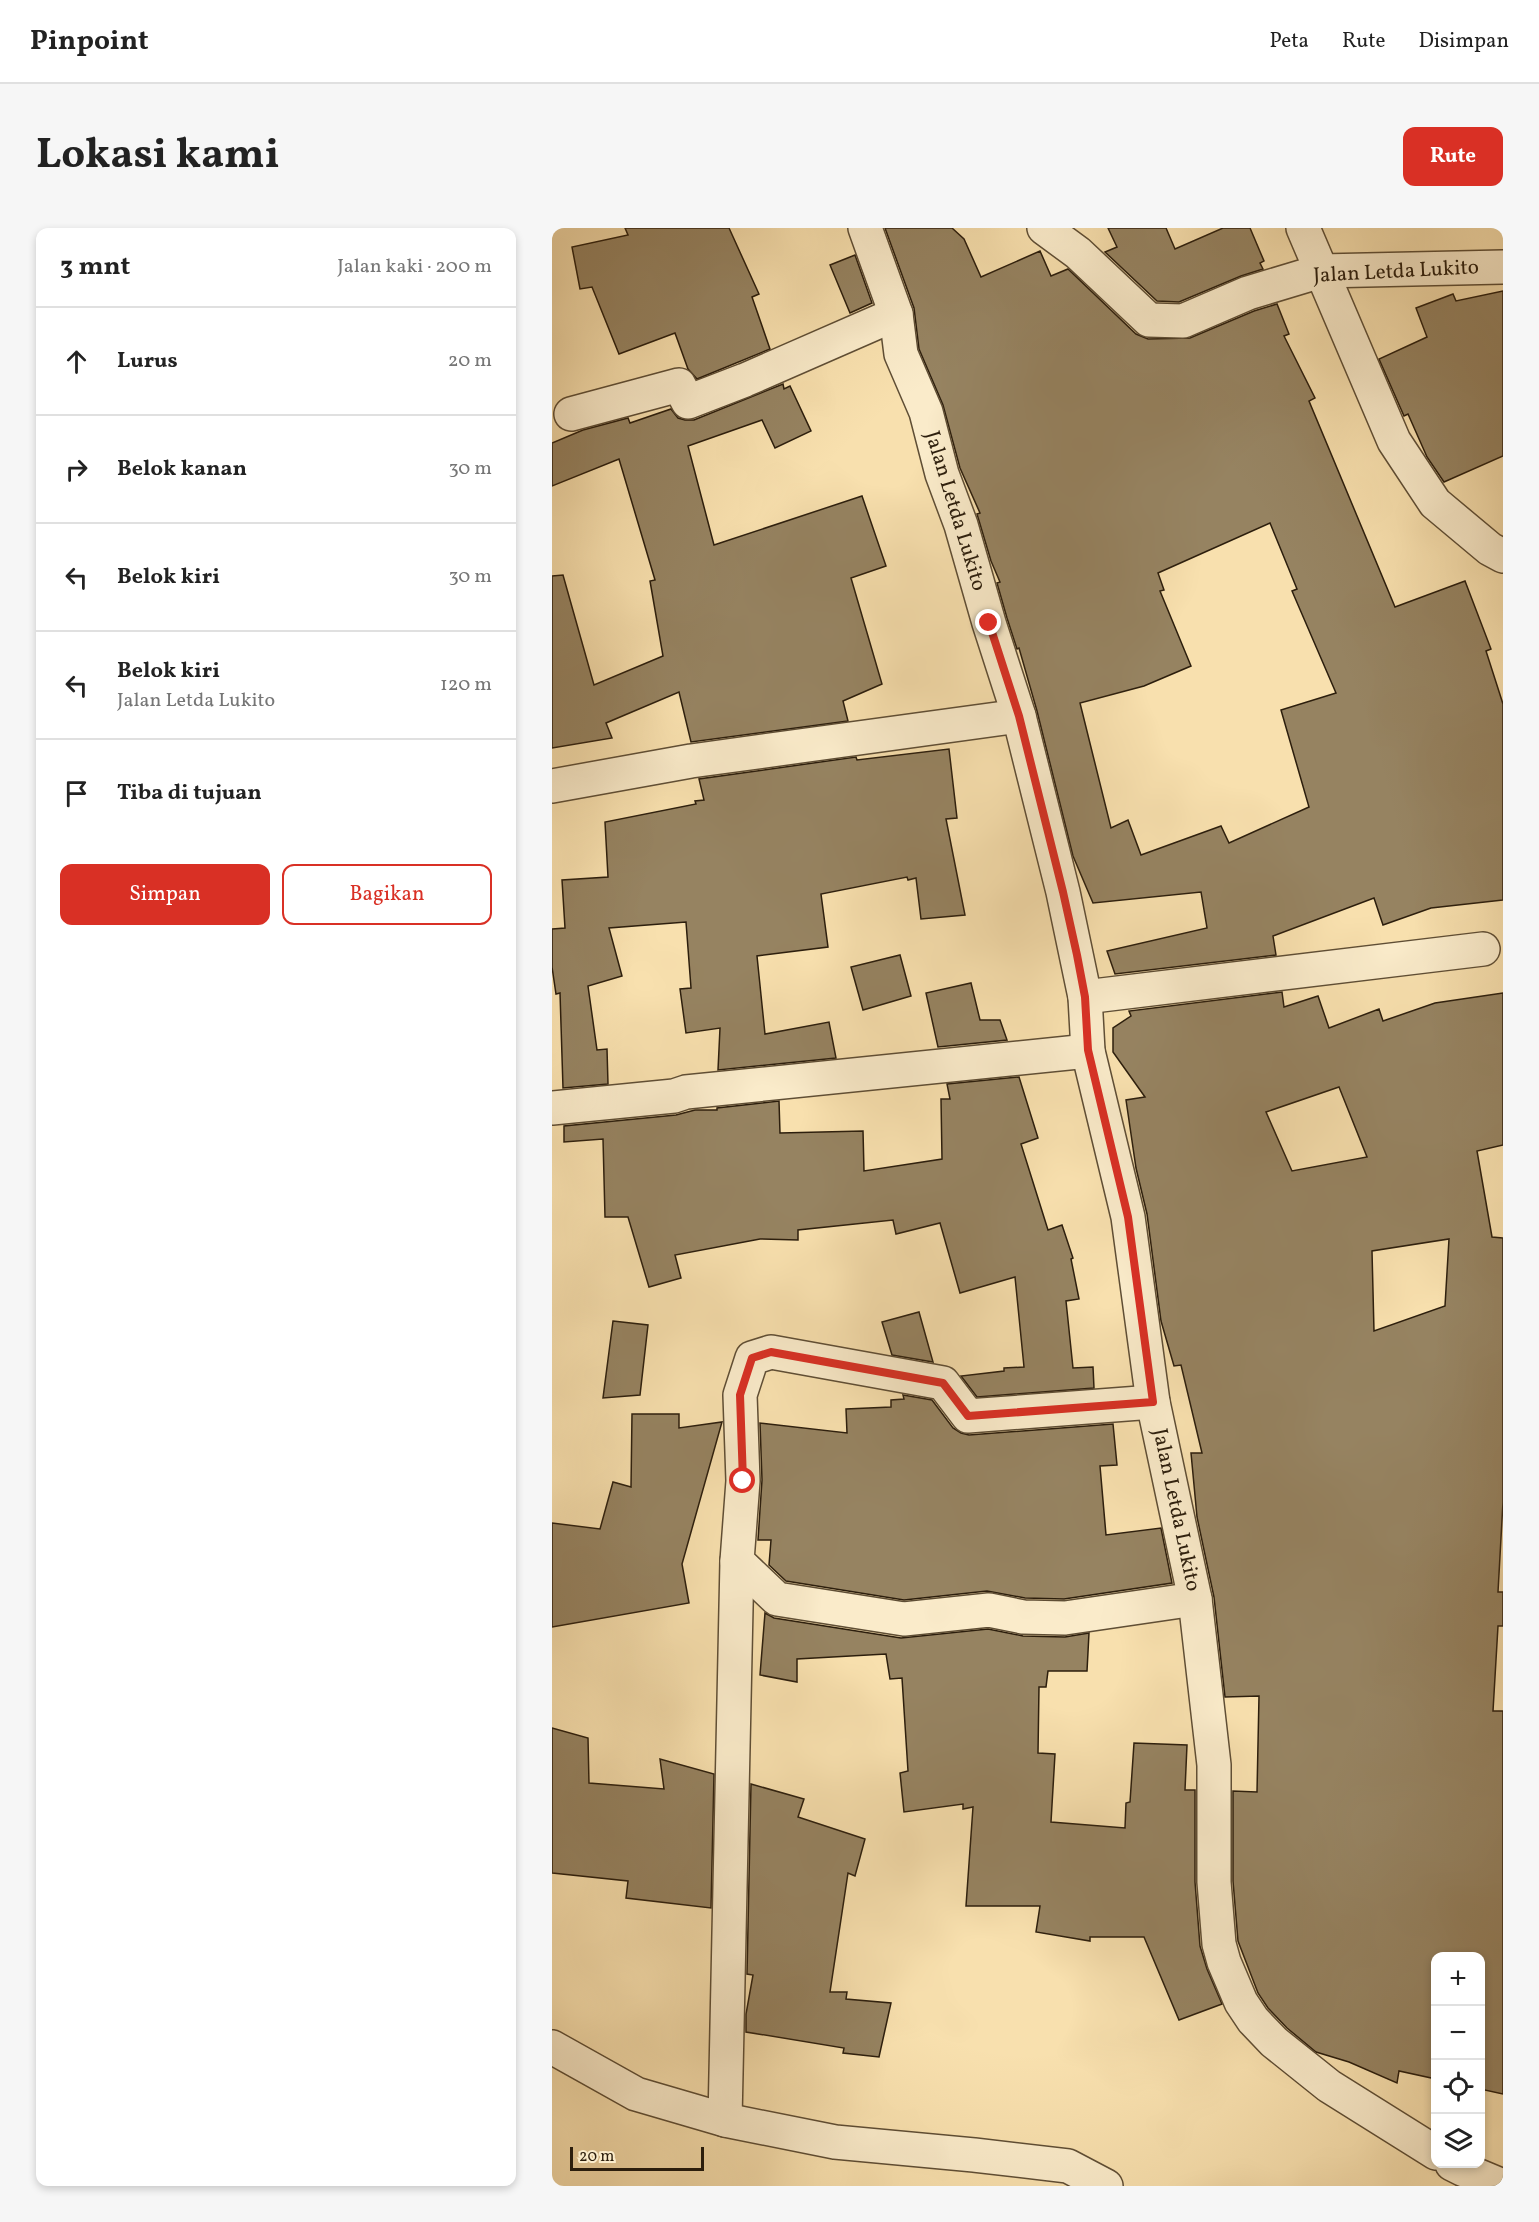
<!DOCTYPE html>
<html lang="id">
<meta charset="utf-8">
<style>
body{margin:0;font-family:Vollkorn,serif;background:#f6f6f6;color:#222}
.controls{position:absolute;right:18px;bottom:18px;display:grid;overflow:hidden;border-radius:12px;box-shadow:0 3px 9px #0003}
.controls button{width:54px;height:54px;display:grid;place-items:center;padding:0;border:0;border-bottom:2px solid #e0e0e0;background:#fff;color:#222;font:30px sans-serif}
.scale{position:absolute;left:18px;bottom:15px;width:134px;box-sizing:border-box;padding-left:6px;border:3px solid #2c1e0d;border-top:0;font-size:16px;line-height:21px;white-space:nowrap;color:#2c1e0d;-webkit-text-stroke:4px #faebca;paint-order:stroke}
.stop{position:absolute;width:18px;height:18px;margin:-14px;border:4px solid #d93025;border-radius:50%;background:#fff}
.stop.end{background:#d93025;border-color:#fff;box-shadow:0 2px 6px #0008}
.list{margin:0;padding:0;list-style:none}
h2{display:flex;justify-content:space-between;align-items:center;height:78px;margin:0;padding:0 24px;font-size:26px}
h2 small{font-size:20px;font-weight:400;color:#767676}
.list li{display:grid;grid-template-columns:39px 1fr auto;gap:18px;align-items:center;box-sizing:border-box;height:108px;padding:0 24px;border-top:2px solid #e0e0e0}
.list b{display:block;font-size:22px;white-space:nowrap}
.list p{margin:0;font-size:20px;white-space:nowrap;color:#767676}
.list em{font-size:20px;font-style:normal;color:#767676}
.actions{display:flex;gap:12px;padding:18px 24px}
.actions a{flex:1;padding:14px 0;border:2px solid #d93025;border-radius:12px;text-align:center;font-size:21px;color:#d93025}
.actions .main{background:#d93025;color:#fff}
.icon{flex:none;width:33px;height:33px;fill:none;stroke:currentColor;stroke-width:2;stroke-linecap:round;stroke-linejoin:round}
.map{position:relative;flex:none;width:951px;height:1958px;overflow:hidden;border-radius:12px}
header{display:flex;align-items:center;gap:36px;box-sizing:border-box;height:84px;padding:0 30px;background:#fff;border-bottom:2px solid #e0e0e0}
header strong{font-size:28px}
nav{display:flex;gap:33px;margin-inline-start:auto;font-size:21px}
.intro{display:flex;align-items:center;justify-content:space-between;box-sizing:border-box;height:144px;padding:0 36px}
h1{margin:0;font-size:42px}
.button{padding:15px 27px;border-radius:12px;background:#d93025;color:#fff;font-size:21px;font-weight:700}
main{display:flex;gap:36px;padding:0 36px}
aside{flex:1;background:#fff;border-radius:12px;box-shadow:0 3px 9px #0003}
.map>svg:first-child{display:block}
.building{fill:#968361;stroke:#2c1e0d;stroke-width:1.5;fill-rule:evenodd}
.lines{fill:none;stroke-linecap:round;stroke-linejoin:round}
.minor-casing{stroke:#5f4e35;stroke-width:36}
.minor{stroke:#faebca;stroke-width:33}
.route{stroke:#d93025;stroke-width:8}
.labels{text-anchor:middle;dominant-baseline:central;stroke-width:4.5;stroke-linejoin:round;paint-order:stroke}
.street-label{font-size:21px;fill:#2c1e0d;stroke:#faebca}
</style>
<header>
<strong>Pinpoint</strong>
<nav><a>Peta</a><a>Rute</a><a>Disimpan</a></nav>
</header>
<div class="intro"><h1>Lokasi kami</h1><a class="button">Rute</a></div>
<main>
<aside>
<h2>3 mnt<small>Jalan kaki · 200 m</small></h2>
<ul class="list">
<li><svg class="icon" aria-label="ahead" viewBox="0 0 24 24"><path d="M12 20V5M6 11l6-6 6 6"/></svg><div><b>Lurus</b></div><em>20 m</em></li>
<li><svg class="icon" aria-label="right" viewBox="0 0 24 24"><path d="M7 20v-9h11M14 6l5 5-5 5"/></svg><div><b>Belok kanan</b></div><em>30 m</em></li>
<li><svg class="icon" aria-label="left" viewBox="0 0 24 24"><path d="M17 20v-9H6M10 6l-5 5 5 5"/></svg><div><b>Belok kiri</b></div><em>30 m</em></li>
<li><svg class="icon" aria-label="left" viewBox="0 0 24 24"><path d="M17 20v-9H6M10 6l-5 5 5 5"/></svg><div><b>Belok kiri</b><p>Jalan Letda Lukito</p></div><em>120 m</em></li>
<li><svg class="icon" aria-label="arrive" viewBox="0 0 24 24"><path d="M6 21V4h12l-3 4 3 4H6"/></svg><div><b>Tiba di tujuan</b></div></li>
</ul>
<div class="actions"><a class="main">Simpan</a><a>Bagikan</a></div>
</aside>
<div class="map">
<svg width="951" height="1958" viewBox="0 0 951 1958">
<rect width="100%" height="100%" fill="#f8e0ae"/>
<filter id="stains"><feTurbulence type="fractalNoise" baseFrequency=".00333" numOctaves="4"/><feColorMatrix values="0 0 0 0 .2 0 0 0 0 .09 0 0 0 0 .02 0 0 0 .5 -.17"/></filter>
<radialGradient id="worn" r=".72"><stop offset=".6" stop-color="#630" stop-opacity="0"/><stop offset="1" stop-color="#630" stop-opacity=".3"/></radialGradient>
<g class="building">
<path d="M73 0H177L207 66 200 69 218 121 145 151 136 141 123 105 67 126 40 59 28 61 20 19 76 7Z"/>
<path d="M333 0H400L412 11 429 49 488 23 499 48 516 41 584 106 596 111 638 110 702 83 725 76 737 106 732 108 763 170 757 173 843 379 913 353 939 421 934 423 951 476V672L879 680 831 697 822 670 721 708 724 727 563 746 555 723 655 700 649 664 541 675 521 628 485 483 467 420 465 421 455 390 445 355 448 354 439 333 425 286 428 285 408 240 391 177 367 121 362 80ZM718 295 745 361 740 363 784 465 729 482 757 579 677 615 669 598 589 627 576 592 559 600 528 475 592 458 639 438 608 363 612 362 606 345Z"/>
<path d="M556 0H614L623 21 671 0H698L712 33 708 35 711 41 689 48 627 74 605 73 553 24 565 19Z"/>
<path d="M303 27 320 75 298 85 278 37Z"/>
<path d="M951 63V228L892 254 875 229 856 186 852 188 827 131 875 109 864 80 901 66 904 73Z"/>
<path d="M231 156 232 161 238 158 259 203 223 220 210 192 136 218 162 317 310 268 334 338 299 350 330 456 291 473 296 493 139 514 127 464 54 495 60 510 0 520V348L11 347 42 457 111 428 98 353 103 352 67 231 0 258V215L31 202 76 190 78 195 119 181 126 190 133 192H142Z"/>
<path d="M397 521 405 590 394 591 413 687 369 691 364 650 356 652 355 649 269 666 276 719 205 728 213 806 277 794 284 830 166 842 168 800 134 805 128 761 139 760 134 694 57 700 70 748 36 758 45 822 55 821 56 856 11 860 8 765 4 766 0 739V701L13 700 10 652 56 649 53 594 144 576 143 573 152 572 147 551 304 529 305 532Z"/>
<path d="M348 727 359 768 311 782 299 739Z"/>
<path d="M419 755 428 792H448L455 812 386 819 374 765Z"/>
<path d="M730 764 732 779 766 768 777 800 827 781 831 793 883 775 951 765V917L925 923 940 1009 951 1010V1274L946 1364H951V1398H946L941 1483H951V1866L928 1861V1728H884V1851L847 1843 845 1855 797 1834 764 1824 735 1800 716 1780 706 1765 686 1713 681 1653V1563L705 1564 707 1468 673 1469 662 1369 645 1289 639 1225H650L629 1137 622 1138 609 1093 595 986 584 940 574 872 593 869 561 824V800L579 788 577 783ZM787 859 815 929 740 943 714 884ZM897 1011 893 1078 822 1103 820 1023Z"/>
<path d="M467 849 486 910 469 916 496 1002 510 997 521 1030 519 1031 527 1071 514 1073 521 1140 541 1139 542 1160 425 1169 409 1148 452 1143V1140L472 1139 463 1049 408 1065 388 995 344 1006 341 992 246 1002V1012L208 1011 123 1027 129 1050 97 1059 76 989H53L51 911 12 914V898L124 887 143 882H165V880L227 873 228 905 311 903 312 943 390 931 389 871H398L395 856Z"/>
<path d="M367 1084 381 1134 340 1127 330 1094Z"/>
<path d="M61 1093 96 1097 88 1167 51 1170Z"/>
<path d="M351 1167 380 1172 401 1200 409 1205 417 1207 561 1196 565 1237 548 1238 554 1307 609 1300 620 1355 512 1371 473 1370 435 1363 352 1372 234 1353 217 1337 219 1312H206L210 1252 208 1195 295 1205 294 1181 339 1179V1172L352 1171Z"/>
<path d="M80 1186H127V1200L170 1194 130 1336 137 1375 0 1399V1295L48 1301 61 1254 79 1259Z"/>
<path d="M213 1385 222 1390 349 1410 436 1401 471 1408 513 1409 537 1405 535 1443H496L494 1459H487L486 1525 503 1526 499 1594 573 1600 574 1575 578 1574 582 1515 635 1517 633 1562H643V1654L648 1718 655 1741 670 1776 627 1792 592 1709H538V1713L484 1704 488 1678H414L421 1579 411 1581V1576L352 1584 348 1545 356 1543 350 1450 338 1451 334 1426 245 1431V1454L208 1447Z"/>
<path d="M0 1500 36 1510 37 1555 112 1561 108 1531 162 1546 159 1680 74 1670 76 1653 0 1645Z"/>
<path d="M199 1556 252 1571 246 1589 313 1611 303 1648 296 1645 278 1764H295L294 1771 339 1775 327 1829 291 1825 292 1820 194 1804V1786L201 1747 195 1746Z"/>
</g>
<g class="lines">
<g class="minor-casing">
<g id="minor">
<path d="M313 0 344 86 349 126 374 184 390 246 409 297 437 395 467 488 511 664 533 769 536 823 576 989 601 1174 643 1371 662 1537V1654L667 1716 672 1734 689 1774 701 1792 722 1814 777 1858 884 1925"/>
<path d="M492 0 526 25 597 92 631 93 696 65 769 43 951 39"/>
<path d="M751 0 842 213 883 275 938 321 951 328"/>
<path d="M19 186 127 157 136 174 193 152 344 86"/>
<path d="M0 558 139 533 467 488"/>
<path d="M533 769 931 721"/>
<path d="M0 880 122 868 134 864 536 823"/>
<path d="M601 1174 416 1188 391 1155 219 1124 200 1130 188 1167 191 1253 185 1333 225 1371 352 1391 437 1382 471 1389 513 1390 643 1371"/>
<path d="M0 1819 84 1866 173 1892 283 1914 422 1927 516 1938 554 1958"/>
<path d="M173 1892 185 1333"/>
<path d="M900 1936 910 1941 951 1958"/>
</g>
</g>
<use href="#minor" class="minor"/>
</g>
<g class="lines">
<path class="route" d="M191 1253 188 1167 200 1130 219 1124 391 1155 416 1188 601 1174 576 989 536 822 533 769 525 727 511 664 467 488 437 395"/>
</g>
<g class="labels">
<g class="street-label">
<text transform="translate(844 44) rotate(-3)">Jalan Letda Lukito</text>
<text transform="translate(403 283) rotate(73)">Jalan Letda Lukito</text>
<text transform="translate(624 1282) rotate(78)">Jalan Letda Lukito</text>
</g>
</g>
<rect width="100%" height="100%" filter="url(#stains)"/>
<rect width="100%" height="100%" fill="url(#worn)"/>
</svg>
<div class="controls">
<button>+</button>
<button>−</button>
<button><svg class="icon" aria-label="locate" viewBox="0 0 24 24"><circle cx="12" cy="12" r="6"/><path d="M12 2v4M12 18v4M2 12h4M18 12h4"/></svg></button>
<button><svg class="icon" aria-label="layers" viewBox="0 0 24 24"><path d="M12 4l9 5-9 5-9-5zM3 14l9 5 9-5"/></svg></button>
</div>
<div class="scale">20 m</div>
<div class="stop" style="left:191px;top:1253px"></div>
<div class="stop end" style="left:437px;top:395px"></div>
</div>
</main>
